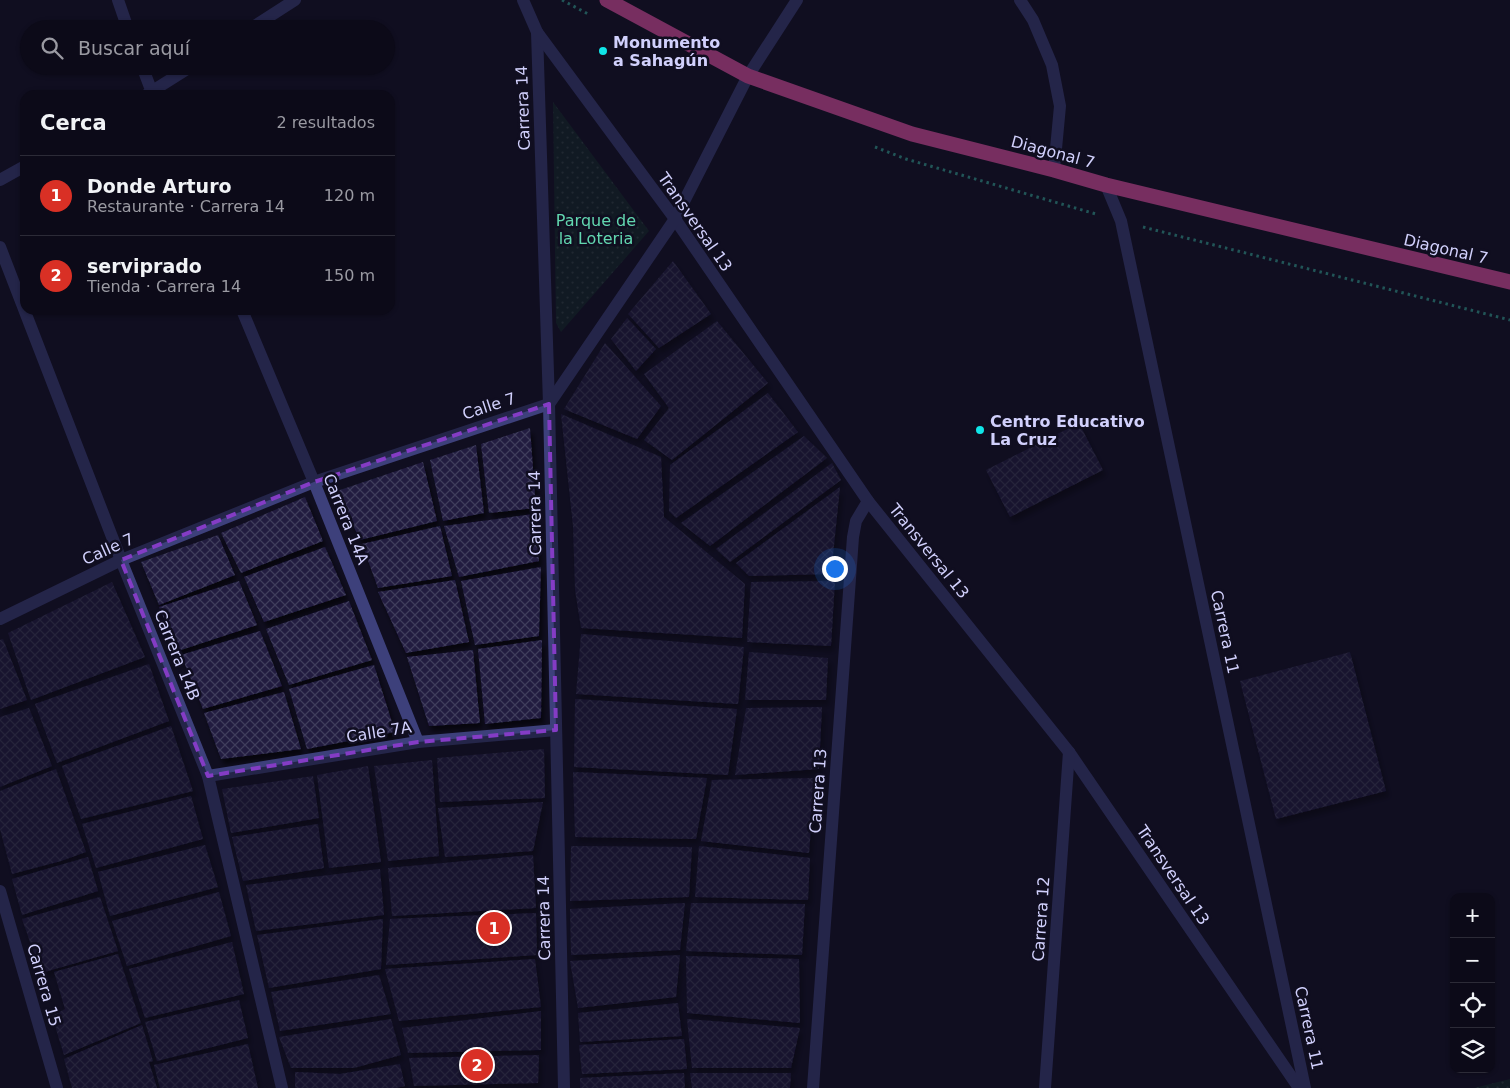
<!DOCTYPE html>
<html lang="es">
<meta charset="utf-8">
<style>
body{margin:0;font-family:"DejaVu Sans",sans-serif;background:#1a1825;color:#f1f3f6}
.controls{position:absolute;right:15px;bottom:15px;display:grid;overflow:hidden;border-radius:10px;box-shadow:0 1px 4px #0004}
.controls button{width:45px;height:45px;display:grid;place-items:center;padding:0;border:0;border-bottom:1px solid #2c2b37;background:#0c0a18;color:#f1f3f6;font:25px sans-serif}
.you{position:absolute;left:834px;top:568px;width:18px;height:18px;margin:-12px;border:4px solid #fff;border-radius:50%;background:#1a73e8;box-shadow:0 0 0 8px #1a73e833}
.badge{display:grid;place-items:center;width:32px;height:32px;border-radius:50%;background:#d93025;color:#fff;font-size:16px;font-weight:700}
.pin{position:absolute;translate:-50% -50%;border:2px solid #fff;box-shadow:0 1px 5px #0006}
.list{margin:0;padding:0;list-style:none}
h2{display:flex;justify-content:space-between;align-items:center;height:65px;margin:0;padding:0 20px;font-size:21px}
h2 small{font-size:16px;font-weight:400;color:#9a9aa2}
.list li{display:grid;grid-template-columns:32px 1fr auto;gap:15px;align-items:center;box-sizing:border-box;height:80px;padding:0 20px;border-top:1px solid #2c2b37}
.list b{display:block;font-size:19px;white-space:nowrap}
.list p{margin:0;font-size:16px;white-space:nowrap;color:#9a9aa2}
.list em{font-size:16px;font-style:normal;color:#9a9aa2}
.icon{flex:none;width:28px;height:28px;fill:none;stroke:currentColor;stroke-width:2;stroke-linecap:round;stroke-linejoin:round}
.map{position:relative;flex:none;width:1510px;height:1088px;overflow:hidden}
.search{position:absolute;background:#0c0a18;box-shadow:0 1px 4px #0004;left:20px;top:20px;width:375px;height:55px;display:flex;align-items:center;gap:12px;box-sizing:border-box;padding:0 18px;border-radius:28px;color:#9a9aa2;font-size:19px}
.panel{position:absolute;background:#0c0a18;box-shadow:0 1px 4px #0004;left:20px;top:90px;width:375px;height:225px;border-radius:15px}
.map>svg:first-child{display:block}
.park{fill:url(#park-dots)}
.building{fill:url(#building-cross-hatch);filter:url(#shadow)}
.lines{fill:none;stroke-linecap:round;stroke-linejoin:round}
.path{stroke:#36aa99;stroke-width:3;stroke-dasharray:2.5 4;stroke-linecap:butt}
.minor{stroke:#3d407b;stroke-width:12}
.highway{stroke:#f354ae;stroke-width:15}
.marked{fill:none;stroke:#843cc5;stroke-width:4;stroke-dasharray:10 6;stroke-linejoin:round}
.poi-dot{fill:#10e5e8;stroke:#100e20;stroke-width:2}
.labels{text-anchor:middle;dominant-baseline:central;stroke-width:5;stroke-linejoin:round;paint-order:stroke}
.poi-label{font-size:16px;font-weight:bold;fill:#d1d0fc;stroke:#100e20;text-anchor:start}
.street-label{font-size:16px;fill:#d1d0fc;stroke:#100e20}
.park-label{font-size:16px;fill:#62d6af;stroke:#100e20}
</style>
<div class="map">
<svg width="1510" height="1088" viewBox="0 0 1510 1088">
<defs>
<pattern id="park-dots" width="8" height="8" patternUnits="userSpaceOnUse" patternTransform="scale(1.25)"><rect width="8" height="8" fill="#122926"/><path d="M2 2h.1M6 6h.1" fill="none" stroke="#334746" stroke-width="1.8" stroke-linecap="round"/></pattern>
<pattern id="building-cross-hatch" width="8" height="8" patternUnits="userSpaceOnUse" patternTransform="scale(1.25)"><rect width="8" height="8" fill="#201c3f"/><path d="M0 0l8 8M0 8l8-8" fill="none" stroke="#3f3c5c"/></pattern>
<filter id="shadow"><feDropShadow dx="3" dy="5.5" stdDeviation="2.5" flood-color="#0009"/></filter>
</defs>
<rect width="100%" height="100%" fill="#100e20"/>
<g class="park">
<path d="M553 102 649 231 561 332 556 323Z"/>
<path d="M1510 1079V1088H1474Z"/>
</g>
<g class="building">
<path d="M673 261 711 314 659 348 628 314Z"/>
<path d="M627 318 656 349 636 371 611 339Z"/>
<path d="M717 321 768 383 672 460 644 440 669 408 644 374Z"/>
<path d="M605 343 661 406 637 439 564 409Z"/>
<path d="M768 393 798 432 676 518 669 511 670 465Z"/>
<path d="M561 414 661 457 664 517 745 584 742 638 581 628 575 590 573 526Z"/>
<path d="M1079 423 1103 470 1010 517 986 470Z"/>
<path d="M530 428 536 508 489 513 481 444Z"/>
<path d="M804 436 827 458 710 546 681 523Z"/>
<path d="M476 445 484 513 443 521 430 460Z"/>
<path d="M423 462 437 521 360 540 337 491Z"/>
<path d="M832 463 841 480 730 562 716 549Z"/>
<path d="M840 487 831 574 749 576 736 563Z"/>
<path d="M305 497 323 541 241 573 221 533Z"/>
<path d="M534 514 539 561 459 577 444 526Z"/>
<path d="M440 526 452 576 378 588 362 544Z"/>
<path d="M218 535 235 575 159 605 141 562Z"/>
<path d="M325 547 346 595 264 622 244 577Z"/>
<path d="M541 567 539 636 475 645 461 581Z"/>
<path d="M455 580 469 642 406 653 378 592Z"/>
<path d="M239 581 257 625 178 651 159 607Z"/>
<path d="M835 581 831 646 747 642 751 582Z"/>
<path d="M112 582 145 657 31 700 8 633Z"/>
<path d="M349 601 372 660 289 685 266 629Z"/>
<path d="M260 631 282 686 203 709 181 655Z"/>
<path d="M581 634 744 647 738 704 576 694Z"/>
<path d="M3 639 27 700 0 709V640Z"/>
<path d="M542 640 541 718 485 724 478 649Z"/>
<path d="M473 650 480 723 429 726 407 657Z"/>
<path d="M749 652 828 658 826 700H745Z"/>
<path d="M1350 652 1386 791 1276 819 1240 681Z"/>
<path d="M149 664 169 721 57 763 35 704Z"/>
<path d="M374 665 395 732 307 749 289 689Z"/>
<path d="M284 692 301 749 221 759 204 713Z"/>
<path d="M575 699 737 709 728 775 574 767Z"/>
<path d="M822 707 819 769 735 775 746 708Z"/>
<path d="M29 708 52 766 0 787V717Z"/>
<path d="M171 726 193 791 81 819 62 766Z"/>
<path d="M544 749 545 798 440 802 437 758Z"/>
<path d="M432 760 439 856 388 861 374 766Z"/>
<path d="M368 766 381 862 329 868 317 775Z"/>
<path d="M56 769 86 852 61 861 12 874 0 829V791Z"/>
<path d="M573 772 707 778 696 839 575 837Z"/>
<path d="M313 776 319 818 231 833 222 789Z"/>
<path d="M815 778 809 853 701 841 712 780Z"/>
<path d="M191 796 203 839 96 868 82 824Z"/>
<path d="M543 802 533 851 445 857 438 808Z"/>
<path d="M318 824 324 868 243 881 232 837Z"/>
<path d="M205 845 218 887 110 916 98 872Z"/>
<path d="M571 846 692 847 689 897 570 901Z"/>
<path d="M699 846 810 858 808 900 695 897Z"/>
<path d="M533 855 536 908 392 916 388 868Z"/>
<path d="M88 857 98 891 22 915 12 879Z"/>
<path d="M380 869 384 915 256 931 246 885Z"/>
<path d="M219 892 231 936 127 966 112 921Z"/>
<path d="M100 897 118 951 41 973 22 919Z"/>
<path d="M685 903 680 950 571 955 570 909Z"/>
<path d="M691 903 805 904 802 955 686 951Z"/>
<path d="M536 913 537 955 386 965 390 919Z"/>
<path d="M383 919 381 969 269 988 257 935Z"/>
<path d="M232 942 244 994 145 1018 129 969Z"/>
<path d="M118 954 141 1023 64 1055 52 1016 65 1009 54 972Z"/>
<path d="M680 955 676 997 578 1008 570 961Z"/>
<path d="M686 956 799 959 800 1023 687 1013Z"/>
<path d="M535 959 541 1007 399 1021 385 969Z"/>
<path d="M379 975 391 1014 280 1031 271 992Z"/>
<path d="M239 1000 248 1038 157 1061 145 1022Z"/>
<path d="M678 1003 682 1036 580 1042 578 1013Z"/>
<path d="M541 1011V1050L408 1053 402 1028Z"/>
<path d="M391 1019 401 1055 354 1068H291L279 1037Z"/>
<path d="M687 1019 800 1028 791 1068H692Z"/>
<path d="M142 1025 153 1061 149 1062 157 1088H72L64 1059Z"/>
<path d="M684 1039 687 1069 582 1074 579 1045Z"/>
<path d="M248 1044 258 1088H160L154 1065Z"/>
<path d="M539 1055 538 1083 414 1086 409 1058Z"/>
<path d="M400 1064 405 1086 396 1088H295V1072L340 1074Z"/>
<path d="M684 1073 685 1088H580V1078Z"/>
<path d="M690 1073H791L790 1088H692Z"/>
</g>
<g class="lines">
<g class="path">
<path d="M562 0 590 15"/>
<path d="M875 147 906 159 1096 214"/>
<path d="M1143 227 1510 320"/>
</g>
<g class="minor">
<path d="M118 0 128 29"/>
<path d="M523 0 537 32 549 404 564 1088"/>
<path d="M1020 0 1033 20 1052 65 1060 106 1054 170"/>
<path d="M250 29 295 0"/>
<path d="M537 32 675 219 868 501 1069 752 1299 1088"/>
<path d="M142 66 153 95"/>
<path d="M146 95 192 66"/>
<path d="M0 180 25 166"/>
<path d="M1106 185 1121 221 1305 1088"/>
<path d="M0 247 121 560 208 776 282 1088"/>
<path d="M242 310 314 482 418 742"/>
<path d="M0 619 121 560 314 482 549 404 675 219 748 76 797 0"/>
<path d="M208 776 418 742 556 730"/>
<path d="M0 891 57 1088"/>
<path d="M813 1088 853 537 856 521 868 501"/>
<path d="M1045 1088 1069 752"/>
</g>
<path class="highway" d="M607 0 748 76 912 134 1054 170 1106 185 1510 282"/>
</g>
<path d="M0 0H1510V1088H0ZM549 404 556 730 418 742 208 776 121 560 314 482Z" fill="#100e20" fill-opacity=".55" fill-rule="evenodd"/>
<path class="marked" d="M549 404 556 730 418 742 208 776 121 560 314 482Z"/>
<g class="poi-dot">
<circle cx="603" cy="51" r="5"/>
<circle cx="980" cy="430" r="5"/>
</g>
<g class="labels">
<g class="poi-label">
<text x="613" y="42">Monumento<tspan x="613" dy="18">a Sahagún</tspan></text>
<text x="990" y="421">Centro Educativo<tspan x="990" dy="18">La Cruz</tspan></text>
</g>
<g class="street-label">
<text transform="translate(523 108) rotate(-92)">Carrera 14</text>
<text transform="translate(1053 152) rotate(15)">Diagonal 7</text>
<text transform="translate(695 222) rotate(55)">Transversal 13</text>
<text transform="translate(1446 249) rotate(13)">Diagonal 7</text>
<text transform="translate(489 406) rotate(-18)">Calle 7</text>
<text transform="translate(535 513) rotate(-91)">Carrera 14</text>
<text transform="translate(346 519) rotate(68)">Carrera 14A</text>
<text transform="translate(108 549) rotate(-24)">Calle 7</text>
<text transform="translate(929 551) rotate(51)">Transversal 13</text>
<text transform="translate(1225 632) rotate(78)">Carrera 11</text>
<text transform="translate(177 655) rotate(68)">Carrera 14B</text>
<text transform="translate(379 732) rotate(-9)">Calle 7A</text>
<text transform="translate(818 791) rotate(-86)">Carrera 13</text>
<text transform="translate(1173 875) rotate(56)">Transversal 13</text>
<text transform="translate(544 918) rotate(-91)">Carrera 14</text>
<text transform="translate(1041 919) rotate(-86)">Carrera 12</text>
<text transform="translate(44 985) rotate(74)">Carrera 15</text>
<text transform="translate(1309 1028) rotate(78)">Carrera 11</text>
</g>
<g class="park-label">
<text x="596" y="220">Parque de<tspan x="596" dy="18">la Loteria</tspan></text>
</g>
</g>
</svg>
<div class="controls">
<button>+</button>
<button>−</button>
<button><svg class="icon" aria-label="locate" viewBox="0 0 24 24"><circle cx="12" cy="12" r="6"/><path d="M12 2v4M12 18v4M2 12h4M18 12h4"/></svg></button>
<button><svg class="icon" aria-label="layers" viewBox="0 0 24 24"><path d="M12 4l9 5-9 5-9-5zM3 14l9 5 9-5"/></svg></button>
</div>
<div class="you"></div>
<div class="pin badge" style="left:494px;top:928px">1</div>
<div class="pin badge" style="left:477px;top:1065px">2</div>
<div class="search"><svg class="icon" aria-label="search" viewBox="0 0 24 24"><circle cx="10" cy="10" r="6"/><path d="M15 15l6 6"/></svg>Buscar aquí</div>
<section class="panel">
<h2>Cerca<small>2 resultados</small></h2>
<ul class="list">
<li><span class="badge">1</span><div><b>Donde Arturo</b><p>Restaurante · Carrera 14</p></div><em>120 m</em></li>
<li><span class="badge">2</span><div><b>serviprado</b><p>Tienda · Carrera 14</p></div><em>150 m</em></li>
</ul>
</section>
</div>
